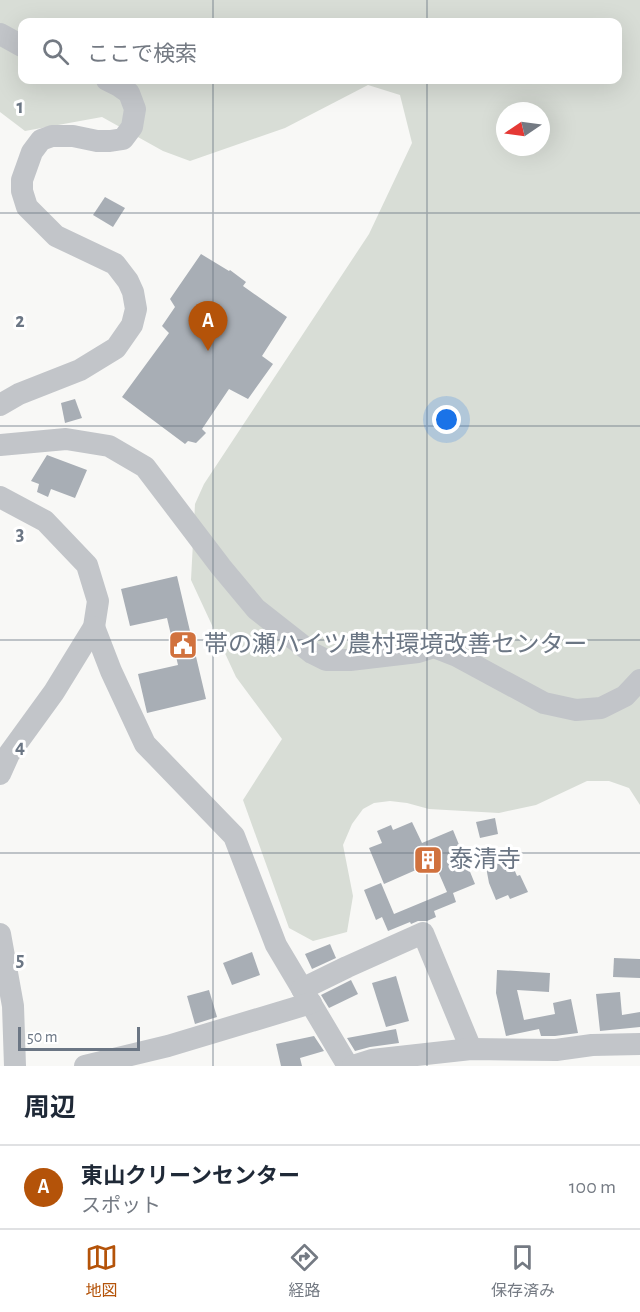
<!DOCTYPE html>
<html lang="ja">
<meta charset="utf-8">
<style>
body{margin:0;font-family:"Alegreya Sans","Noto Sans JP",sans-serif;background:#f6f6f7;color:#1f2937}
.compass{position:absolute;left:496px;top:102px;width:54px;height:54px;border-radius:50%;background:#fff;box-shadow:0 6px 24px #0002;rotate:257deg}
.scale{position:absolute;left:18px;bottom:15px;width:122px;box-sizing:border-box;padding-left:6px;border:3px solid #6b7684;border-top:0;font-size:16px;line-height:21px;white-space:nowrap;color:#6b7684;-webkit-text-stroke:4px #fff;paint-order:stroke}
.you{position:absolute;left:447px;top:420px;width:21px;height:21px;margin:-15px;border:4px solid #fff;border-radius:50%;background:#1a73e8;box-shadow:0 0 0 9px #1a73e833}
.badge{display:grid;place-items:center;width:39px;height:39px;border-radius:50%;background:#b45309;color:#fff;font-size:20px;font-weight:700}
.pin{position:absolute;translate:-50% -50px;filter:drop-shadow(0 2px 3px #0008)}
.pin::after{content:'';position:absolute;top:32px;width:21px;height:18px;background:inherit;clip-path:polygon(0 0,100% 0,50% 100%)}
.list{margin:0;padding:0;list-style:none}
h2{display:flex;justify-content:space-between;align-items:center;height:78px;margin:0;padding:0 24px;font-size:26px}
h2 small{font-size:20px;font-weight:400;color:#747a83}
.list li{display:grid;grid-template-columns:39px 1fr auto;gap:18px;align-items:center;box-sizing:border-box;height:84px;padding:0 24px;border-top:2px solid #e0e1e3}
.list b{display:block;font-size:22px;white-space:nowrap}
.list p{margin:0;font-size:20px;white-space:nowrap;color:#747a83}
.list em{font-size:20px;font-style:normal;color:#747a83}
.icon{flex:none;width:33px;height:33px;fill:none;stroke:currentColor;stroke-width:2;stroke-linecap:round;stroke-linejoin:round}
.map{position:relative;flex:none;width:640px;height:1066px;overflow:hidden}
.search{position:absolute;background:#fff;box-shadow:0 6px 24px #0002;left:18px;right:18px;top:18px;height:66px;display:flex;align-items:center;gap:15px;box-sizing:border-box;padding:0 21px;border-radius:12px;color:#747a83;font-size:22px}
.sheet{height:162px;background:#fff}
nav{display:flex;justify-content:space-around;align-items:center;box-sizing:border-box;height:84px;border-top:2px solid #e0e1e3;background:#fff;font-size:16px;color:#747a83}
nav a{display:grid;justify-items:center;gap:3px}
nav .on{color:#b45309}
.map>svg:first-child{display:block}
.green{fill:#d8ddd6;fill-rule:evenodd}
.building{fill:#a8aeb5}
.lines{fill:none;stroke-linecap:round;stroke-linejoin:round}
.minor{stroke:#c2c5c9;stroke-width:22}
.grid{fill:none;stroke:#6b7684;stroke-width:1.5;stroke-opacity:0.55}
.labels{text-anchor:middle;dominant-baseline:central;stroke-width:6;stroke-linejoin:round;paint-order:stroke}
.poi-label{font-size:24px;fill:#6b7684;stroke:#fff;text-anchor:start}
.grid-label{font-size:20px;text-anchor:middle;font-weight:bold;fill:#6b7684;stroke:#fff;stroke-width:6;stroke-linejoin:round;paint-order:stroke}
</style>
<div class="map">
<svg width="640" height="1066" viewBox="0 0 640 1066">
<rect width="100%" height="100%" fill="#f8f8f6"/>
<path class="green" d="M0 0H640V805L629 788 609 781H587L536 805 499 813 429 809 407 803 390 801 374 803 363 809 352 824 343 845 353 896 347 932 313 941 289 928 243 800 282 739 236 677 191 580 195 504 204 484 369 234 412 143 400 95 368 85 285 128 190 161 163 151 102 117 25 131 0 112ZM22 22H618V80H22ZM505 111H541V147H505Z"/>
<g class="building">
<path d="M105 197 125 208 113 227 93 215Z"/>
<path d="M201 254 229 271 230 270 246 282 243 286 287 317 262 356 273 364 248 399 229 389 202 429 206 433 196 443 188 441 185 444 122 397 169 333 162 326 175 307 170 299Z"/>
<path d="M75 399 82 418 65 423 61 403Z"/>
<path d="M47 455 87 470 75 498 51 489 48 497 37 492 39 484 31 481Z"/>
<path d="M177 576 206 699 147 713 138 674 178 665 167 618 130 626 121 589Z"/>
<path d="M495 818 498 834 480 838 476 822Z"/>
<path d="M412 822 422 843 453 830 475 884 453 893 456 902 434 911 436 917 427 921H418L411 924 410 922 388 931 382 917 376 920 364 890 381 883 394 914 447 892 434 862 384 884 369 848 382 843 377 831 391 825 393 830Z"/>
<path d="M509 857 517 876 520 875 528 892 510 899 508 895 496 900 489 883 486 867Z"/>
<path d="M330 944 336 958 312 969 305 954Z"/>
<path d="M252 952 260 975 232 985 223 963Z"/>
<path d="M614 958 640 959V978L613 977Z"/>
<path d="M497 970 550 973 549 992 517 990 524 1020 555 1014 553 1003 571 999 578 1033 555 1036H541L539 1029 506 1036 496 993Z"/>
<path d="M396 976 409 1021 386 1027 372 983Z"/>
<path d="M351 980 358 994 329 1008 321 995Z"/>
<path d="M209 990 217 1017 195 1024 187 996Z"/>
<path d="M620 992 622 1015 640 1012V1027L600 1031 596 994Z"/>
<path d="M396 1029 399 1043 370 1047 355 1051 347 1038Z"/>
<path d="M314 1036 324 1051 300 1058 302 1066H281L276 1044Z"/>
</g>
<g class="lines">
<g class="minor">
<path d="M0 34 22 46"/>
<path d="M0 405 19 394 80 370 116 348 132 325 136 309 133 292 128 281 115 264 56 236 27 207 22 191V180L32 152 41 140 52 136H73L97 141H110L123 139 132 127 135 109 129 93 119 86 107 80"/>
<path d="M0 445 66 439 109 446 145 467 221 567 256 609 312 653 326 660H350L418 652 434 647 457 656 544 703 576 710 601 708 625 696 640 680"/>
<path d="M0 497 45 521 87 565 98 601 94 627 54 692 9 754 0 774"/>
<path d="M94 627 111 671 145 744 234 836 276 945 348 1066"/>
<path d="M0 934 13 1006 15 1066"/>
<path d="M302 989 347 967 423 933 471 1049"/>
<path d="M85 1066 168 1046 311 1003"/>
<path d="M353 1066 372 1060 471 1049 556 1050 592 1045 640 1044"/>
</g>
</g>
<path class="grid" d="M213 0V22M427 0V22M213 80V1066M427 80V1066M0 213H640M0 426H640M0 640H640M0 853H640"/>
<defs>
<g id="civic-square" transform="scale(1.5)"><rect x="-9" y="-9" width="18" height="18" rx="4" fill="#d1723e" stroke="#fff"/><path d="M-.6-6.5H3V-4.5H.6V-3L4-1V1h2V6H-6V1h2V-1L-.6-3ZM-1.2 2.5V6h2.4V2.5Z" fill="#fff"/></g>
<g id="building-square" transform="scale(1.5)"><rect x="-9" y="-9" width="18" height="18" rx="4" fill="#d1723e" stroke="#fff"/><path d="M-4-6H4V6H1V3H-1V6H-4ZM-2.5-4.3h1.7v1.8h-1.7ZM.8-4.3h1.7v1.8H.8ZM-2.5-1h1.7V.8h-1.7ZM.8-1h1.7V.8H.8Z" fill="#fff"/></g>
</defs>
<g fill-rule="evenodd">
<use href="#civic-square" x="183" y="645"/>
<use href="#building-square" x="428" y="860"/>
</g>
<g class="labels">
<g class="poi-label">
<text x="204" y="645">帯の瀬ハイツ農村環境改善センター</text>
<text x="449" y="860">泰清寺</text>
</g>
</g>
<g class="grid-label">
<text x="20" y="113">1</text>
<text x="20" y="327">2</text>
<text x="20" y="540">3</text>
<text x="20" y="753">4</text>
<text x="20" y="966">5</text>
</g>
</svg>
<svg class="compass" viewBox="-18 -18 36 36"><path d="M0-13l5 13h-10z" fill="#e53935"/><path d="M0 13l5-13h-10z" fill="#747a83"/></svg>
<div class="scale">50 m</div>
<div class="you"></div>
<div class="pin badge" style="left:208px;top:351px">A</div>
<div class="search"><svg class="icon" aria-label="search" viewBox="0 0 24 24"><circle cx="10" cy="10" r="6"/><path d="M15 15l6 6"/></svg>ここで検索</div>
</div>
<section class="sheet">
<h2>周辺<small></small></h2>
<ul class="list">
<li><span class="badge">A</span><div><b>東山クリーンセンター</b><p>スポット</p></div><em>100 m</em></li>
</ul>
</section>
<nav>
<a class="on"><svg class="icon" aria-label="map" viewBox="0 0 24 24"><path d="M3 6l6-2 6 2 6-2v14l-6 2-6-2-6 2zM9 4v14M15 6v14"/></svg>地図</a>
<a><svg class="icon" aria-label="directions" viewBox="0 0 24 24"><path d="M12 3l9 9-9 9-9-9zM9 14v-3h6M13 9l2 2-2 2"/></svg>経路</a>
<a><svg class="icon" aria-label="saved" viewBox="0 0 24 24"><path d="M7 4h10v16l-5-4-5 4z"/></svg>保存済み</a>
</nav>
